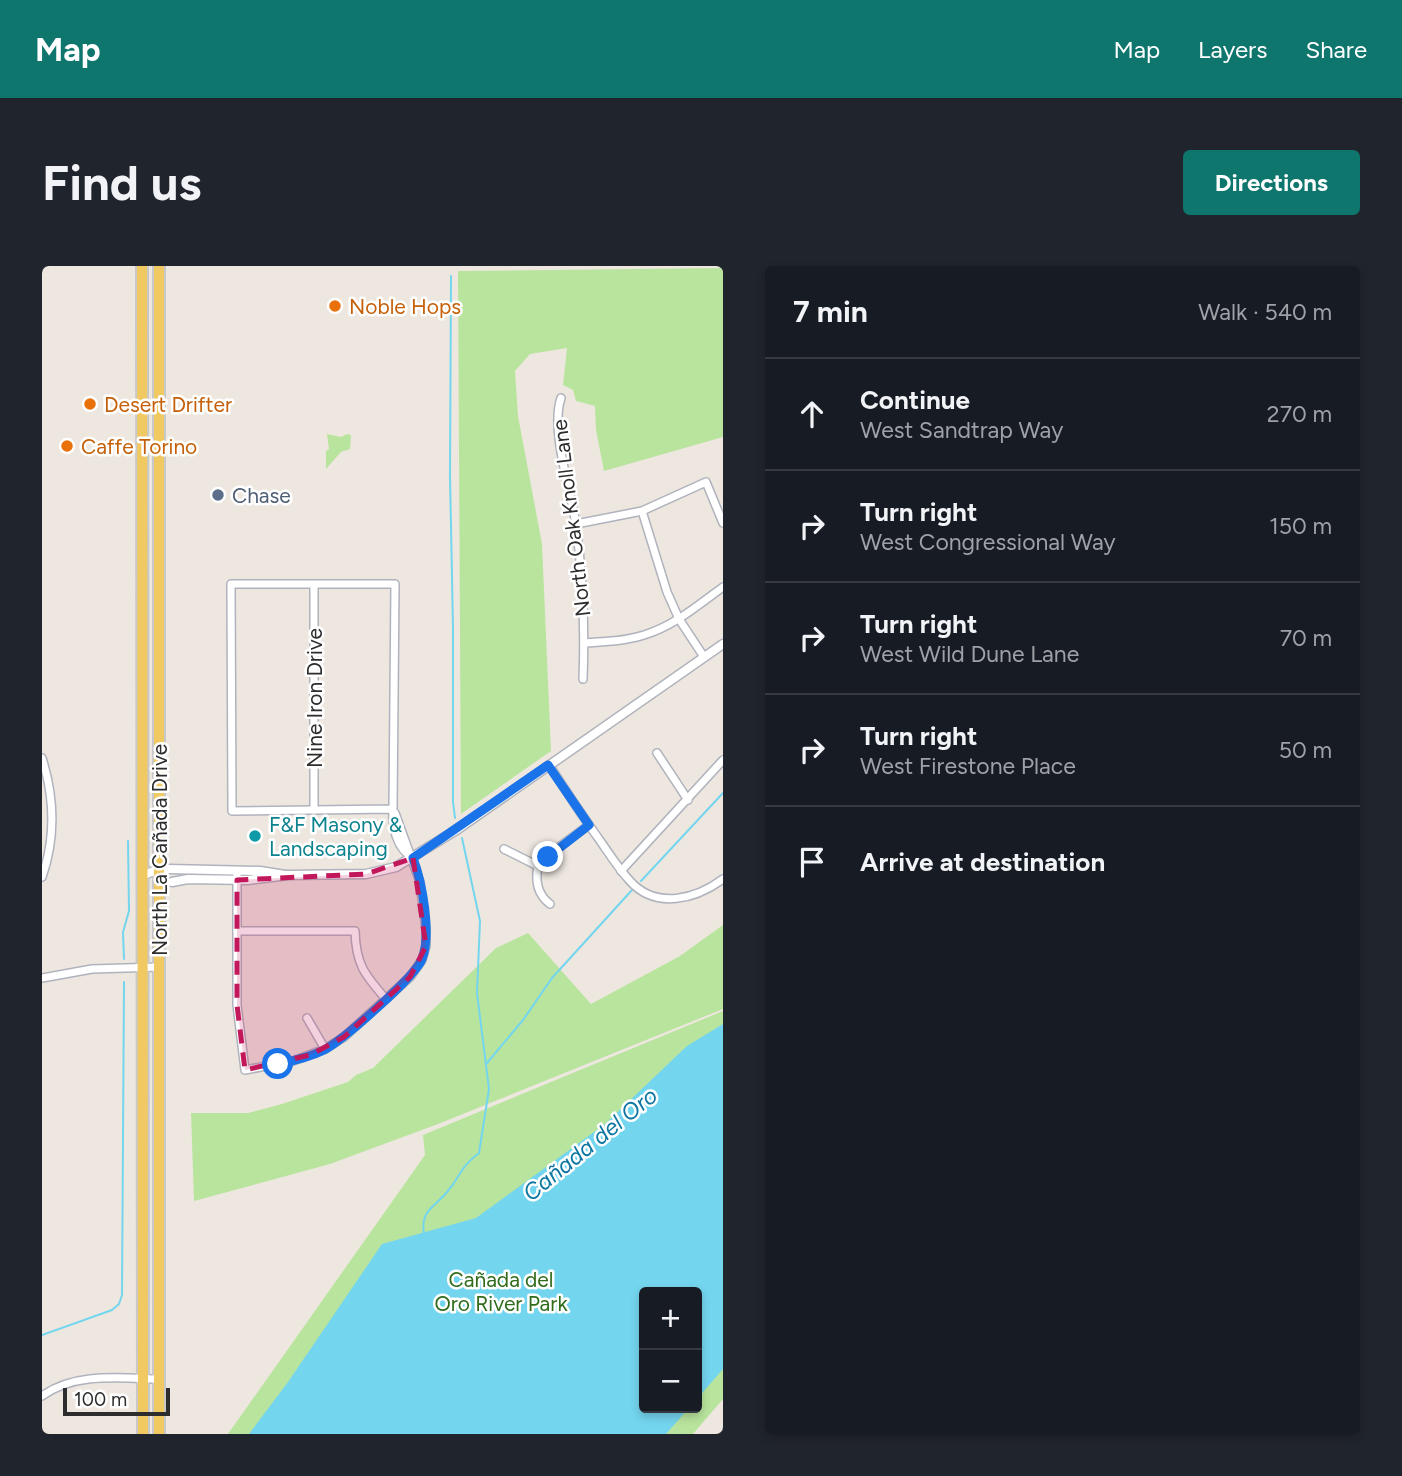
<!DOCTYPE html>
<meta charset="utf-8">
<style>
body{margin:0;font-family:Figtree,sans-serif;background:#20242c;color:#f1f3f6}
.controls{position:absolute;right:21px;bottom:21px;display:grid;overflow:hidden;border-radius:7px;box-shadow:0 4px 10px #0003}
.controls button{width:63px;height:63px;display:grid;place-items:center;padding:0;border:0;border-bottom:2px solid #363941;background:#171b24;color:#f1f3f6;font:35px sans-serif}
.scale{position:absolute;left:21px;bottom:18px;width:107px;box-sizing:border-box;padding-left:7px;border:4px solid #2d2d2d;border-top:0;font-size:19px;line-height:24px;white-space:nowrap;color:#2d2d2d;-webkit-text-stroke:5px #fff;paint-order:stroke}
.stop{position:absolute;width:21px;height:21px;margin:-16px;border:5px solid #1a73e8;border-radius:50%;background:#fff}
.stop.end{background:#1a73e8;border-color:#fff;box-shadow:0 2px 7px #0008}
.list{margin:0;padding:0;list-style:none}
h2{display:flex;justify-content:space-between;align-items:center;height:91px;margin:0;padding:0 28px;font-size:30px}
h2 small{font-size:23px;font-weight:400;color:#9ea1a6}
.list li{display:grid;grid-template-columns:46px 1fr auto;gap:21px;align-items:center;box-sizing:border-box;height:112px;padding:0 28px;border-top:2px solid #363941}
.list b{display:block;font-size:26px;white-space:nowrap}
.list p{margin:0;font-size:23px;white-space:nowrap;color:#9ea1a6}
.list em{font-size:23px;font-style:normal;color:#9ea1a6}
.icon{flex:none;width:38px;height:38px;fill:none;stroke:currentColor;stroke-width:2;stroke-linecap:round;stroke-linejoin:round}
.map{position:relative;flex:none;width:681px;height:1168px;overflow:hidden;border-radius:7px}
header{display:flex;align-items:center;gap:42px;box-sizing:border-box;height:98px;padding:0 35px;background:#0f766e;color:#fff}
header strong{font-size:33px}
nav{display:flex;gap:38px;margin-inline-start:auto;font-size:24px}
.intro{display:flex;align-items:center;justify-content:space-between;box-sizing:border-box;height:168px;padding:0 42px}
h1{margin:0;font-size:49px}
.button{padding:18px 32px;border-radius:7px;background:#0f766e;color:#fff;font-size:24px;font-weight:700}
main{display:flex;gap:42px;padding:0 42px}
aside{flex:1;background:#171b24;border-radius:7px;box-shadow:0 4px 10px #0003}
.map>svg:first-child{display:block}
.green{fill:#b9e49d;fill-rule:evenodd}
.water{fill:#74d5ef}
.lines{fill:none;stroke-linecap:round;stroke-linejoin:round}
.stream{stroke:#74d5ef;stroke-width:2}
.minor-casing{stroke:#b0b3bd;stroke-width:10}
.tertiary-casing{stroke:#b0b3bd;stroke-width:11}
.primary-casing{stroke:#c8c8c8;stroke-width:14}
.minor{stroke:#fff;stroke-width:7}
.tertiary{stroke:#fff;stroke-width:8}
.primary{stroke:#f1c962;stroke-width:10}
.route{stroke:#1a73e8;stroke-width:9}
.marked{fill:#c2185b;fill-opacity:0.2;stroke:#c2185b;stroke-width:5;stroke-dasharray:14 9;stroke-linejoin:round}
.food-dot{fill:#e8710a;stroke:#fff;stroke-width:2.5}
.service-dot{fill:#5c6f8a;stroke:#fff;stroke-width:2.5}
.culture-dot{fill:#0f9aa8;stroke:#fff;stroke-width:2.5}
.labels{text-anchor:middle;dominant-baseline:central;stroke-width:5;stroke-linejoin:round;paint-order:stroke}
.food-label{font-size:21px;fill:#c56008;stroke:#fff;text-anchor:start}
.service-label{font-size:21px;fill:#4e5e75;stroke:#fff;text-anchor:start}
.street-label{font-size:21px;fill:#2d2d2d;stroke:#fff}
.culture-label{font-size:21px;fill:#0d838f;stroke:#fff;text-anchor:start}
.park-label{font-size:21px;fill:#306c1b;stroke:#fff}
.water-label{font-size:23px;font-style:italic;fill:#0d76a1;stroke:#fff}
</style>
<header>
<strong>Map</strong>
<nav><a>Map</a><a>Layers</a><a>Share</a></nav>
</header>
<div class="intro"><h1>Find us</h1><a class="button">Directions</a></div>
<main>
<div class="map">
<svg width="681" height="1168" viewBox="0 0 681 1168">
<rect width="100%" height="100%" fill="#eee7e0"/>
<g class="green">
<path d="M681 2V171L562 205 554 164 553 140 534 135 531 124 521 119 525 82 488 88 473 105 476 150 500 278 509 485 419 548 416 5Z"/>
<path d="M285 168 299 171 305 168 309 169 308 183 299 186 284 203V185L287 183Z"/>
<path d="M681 659V743L396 858 288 898 152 935 149 847H206L240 838 306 816 314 809 331 802 454 682 486 667 549 738 638 690Z"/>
<path d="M681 745V1133L651 1168H186L383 889 381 869ZM602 1026H655V1142H602Z"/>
</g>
<path class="water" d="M681 758V1103L655 1133V1026H602V1142H647L624 1168H207L246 1116 340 978 434 952 563 858 645 780Z"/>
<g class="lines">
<g class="stream">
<path d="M409 10 408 210 411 362V536L413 552"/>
<path d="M599 615 681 527"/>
<path d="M82 693 81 666 87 645 86 575"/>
<path d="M445 797 481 754 510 712 590 624"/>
<path d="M382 968C378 944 392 942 405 926 419 910 417 902 437 887L447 823 435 727 438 655 420 572"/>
<path d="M0 1069 70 1044 77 1038 80 1029 82 716"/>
</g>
<g class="minor-casing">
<g id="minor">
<path d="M519 132C508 164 529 224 534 259 541 310 543 362 541 413"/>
<path d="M600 245 625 326 637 353 662 391"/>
<path d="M534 258 600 245 664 216 681 257"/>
<path d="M272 320V544"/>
<path d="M542 377C562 376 583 375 602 369 632 360 656 339 681 321"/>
<path d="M615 487 646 534"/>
<path d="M0 492C13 533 14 571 0 611"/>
<path d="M507 499C524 525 541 551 559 576 568 589 577 603 588 615 614 644 654 633 681 613"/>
<path d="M351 543 190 545 189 318H353L351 543C350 561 354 582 371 592"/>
<path d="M462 583 496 600"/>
<path d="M195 605V739L203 804 251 795 283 783 302 771 368 711 380 694 384 680V664L378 616 353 547"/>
<path d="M579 605 681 494"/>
<path d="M508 638C496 629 493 615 496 600L517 581 547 559"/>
<path d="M195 665H313C314 698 322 708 343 732"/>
<path d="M0 712 50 703 117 701"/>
<path d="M265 752 283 783"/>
<path d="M0 1130C33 1106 78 1112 117 1113"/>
</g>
</g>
<g class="tertiary-casing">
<g id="tertiary">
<path d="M102 609 117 603H127L218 605 243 609"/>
<path d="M130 616 146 613 206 614 246 609 324 608 354 601 416 563 681 378"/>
</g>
</g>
<g class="primary-casing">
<g id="primary">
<path d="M100 0 101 1168"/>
<path d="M117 0V1168"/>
</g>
</g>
<use href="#minor" class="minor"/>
<use href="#tertiary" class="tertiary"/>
<use href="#primary" class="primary"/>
</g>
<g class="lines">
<path class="route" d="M236 798C251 795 268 791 282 784 301 774 373 711 380 693 390 668 380 616 371 592L506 499 547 559 506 591"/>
</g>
<path class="marked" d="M371 592 384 680 368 711 302 771 268 789 203 804 195 739V614L324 608Z"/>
<g class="food-dot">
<circle cx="293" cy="40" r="7"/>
<circle cx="48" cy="138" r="7"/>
<circle cx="25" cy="180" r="7"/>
</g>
<circle class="service-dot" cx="176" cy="229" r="7"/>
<circle class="culture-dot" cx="213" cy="570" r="7"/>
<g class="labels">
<g class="food-label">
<text x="307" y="40">Noble Hops</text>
<text x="62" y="138">Desert Drifter</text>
<text x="39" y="180">Caffe Torino</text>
</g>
<g class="service-label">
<text x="190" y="229">Chase</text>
</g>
<g class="street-label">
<text transform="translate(529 252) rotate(-97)">North Oak Knoll Lane</text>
<text transform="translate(272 432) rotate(-90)">Nine Iron Drive</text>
<text transform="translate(117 584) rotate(-90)">North La Cañada Drive</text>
</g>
<g class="culture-label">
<text x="227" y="558">F&amp;F Masony &amp;<tspan x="227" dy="24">Landscaping</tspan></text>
</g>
<g class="park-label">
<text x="459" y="1013">Cañada del<tspan x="459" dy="24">Oro River Park</tspan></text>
</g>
<g class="water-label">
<text transform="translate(548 878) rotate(-39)">Cañada del Oro</text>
</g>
</g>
</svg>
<div class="controls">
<button>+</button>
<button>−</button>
</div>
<div class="scale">100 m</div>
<div class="stop" style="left:236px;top:798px"></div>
<div class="stop end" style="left:506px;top:591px"></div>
</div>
<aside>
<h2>7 min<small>Walk · 540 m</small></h2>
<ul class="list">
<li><svg class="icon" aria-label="ahead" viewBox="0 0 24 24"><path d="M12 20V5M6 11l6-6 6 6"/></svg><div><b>Continue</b><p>West Sandtrap Way</p></div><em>270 m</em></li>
<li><svg class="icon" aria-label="right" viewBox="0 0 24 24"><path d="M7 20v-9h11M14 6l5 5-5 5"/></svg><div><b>Turn right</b><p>West Congressional Way</p></div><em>150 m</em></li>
<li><svg class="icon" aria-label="right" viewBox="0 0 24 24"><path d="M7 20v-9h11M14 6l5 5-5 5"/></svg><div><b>Turn right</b><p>West Wild Dune Lane</p></div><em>70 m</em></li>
<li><svg class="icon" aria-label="right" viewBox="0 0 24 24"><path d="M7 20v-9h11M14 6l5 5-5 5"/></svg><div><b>Turn right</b><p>West Firestone Place</p></div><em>50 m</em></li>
<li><svg class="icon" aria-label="arrive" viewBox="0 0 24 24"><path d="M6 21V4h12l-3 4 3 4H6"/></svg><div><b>Arrive at destination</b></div></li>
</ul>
</aside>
</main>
